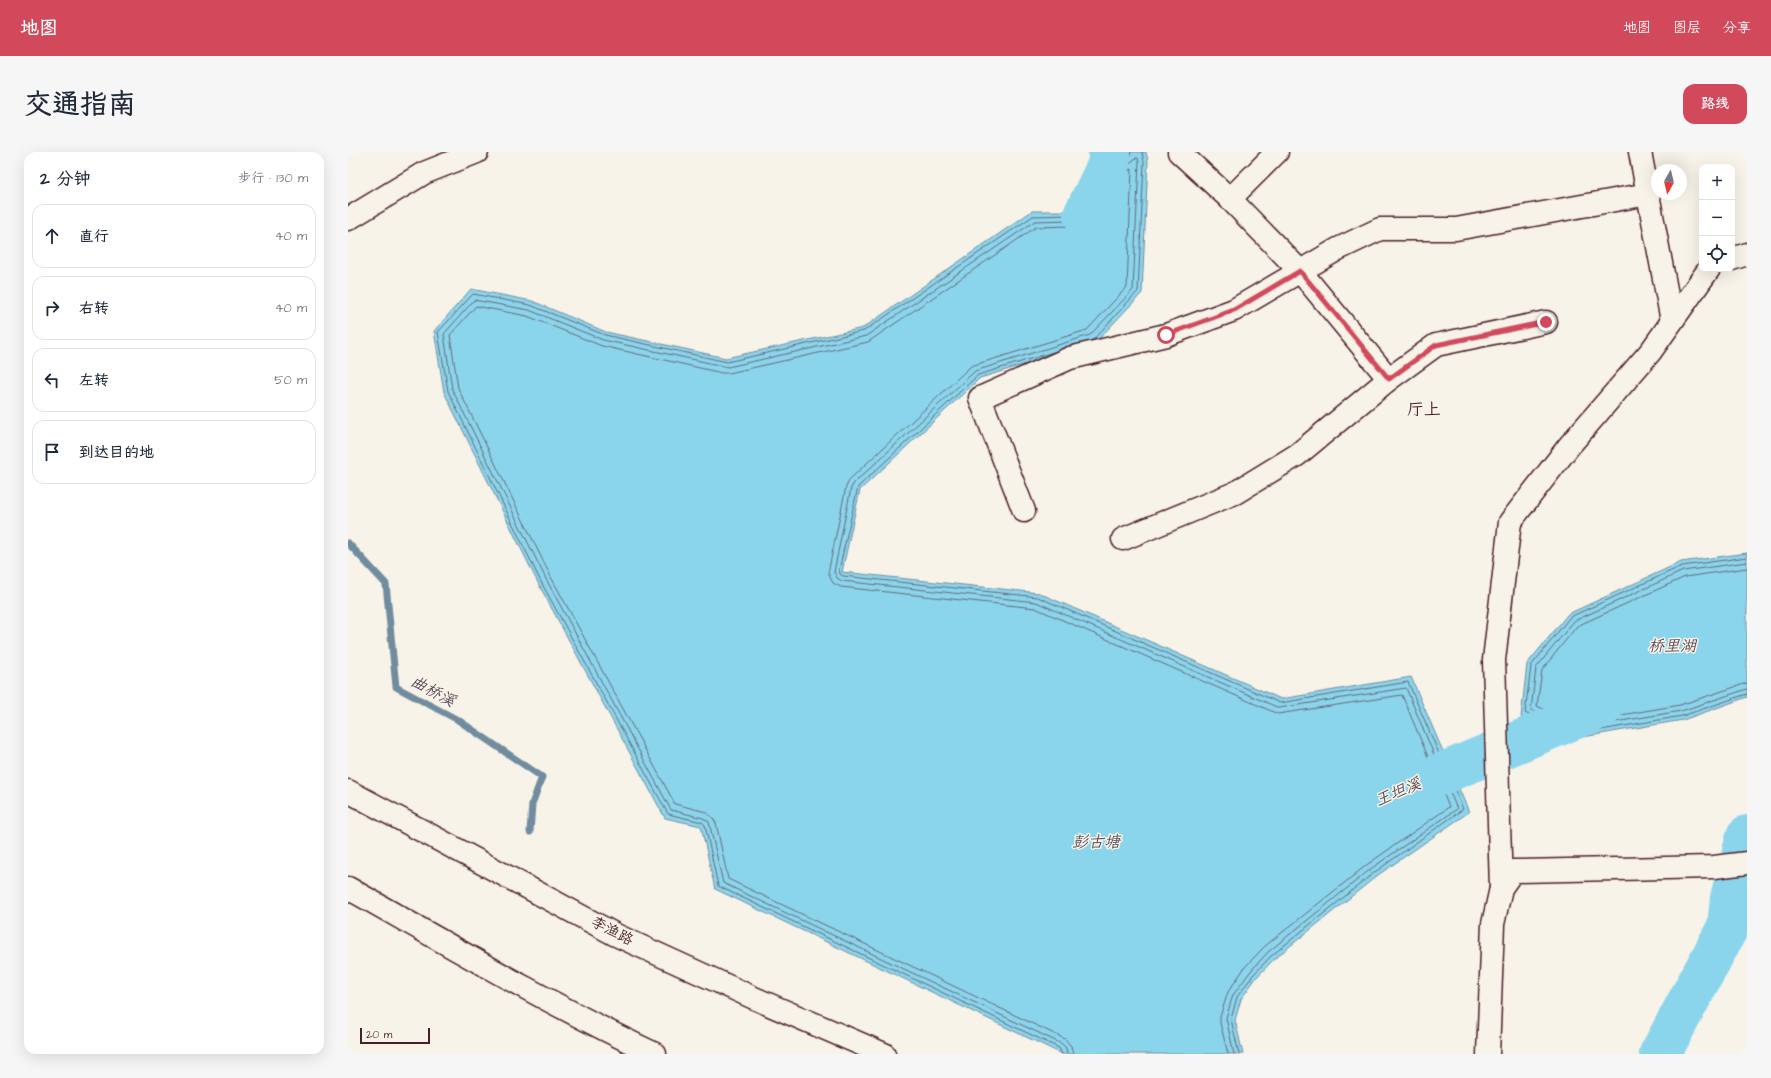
<!DOCTYPE html>
<html lang="zh">
<meta charset="utf-8">
<style>
body{margin:0;font-family:"Architects Daughter","LXGW WenKai TC",sans-serif;background:#f6f6f7;color:#1f2937}
.controls{position:absolute;right:12px;top:12px;display:grid;overflow:hidden;border-radius:8px;box-shadow:0 4px 16px #0002}
.controls button{width:36px;height:36px;display:grid;place-items:center;padding:0;border:0;border-bottom:1px solid #e0e1e3;background:#fff;color:#1f2937;font:20px sans-serif}
.compass{position:absolute;left:1303px;top:12px;width:36px;height:36px;border-radius:50%;background:#fff;box-shadow:0 4px 16px #0002;rotate:188deg}
.scale{position:absolute;left:12px;bottom:10px;width:70px;box-sizing:border-box;padding-left:4px;border:2px solid #4a1f2b;border-top:0;font-size:11px;line-height:14px;white-space:nowrap;color:#4a1f2b;-webkit-text-stroke:3px #f7f3e8;paint-order:stroke}
.stop{position:absolute;width:12px;height:12px;margin:-9px;border:3px solid #d1495b;border-radius:50%;background:#fff}
.stop.end{background:#d1495b;border-color:#fff;box-shadow:0 1px 4px #0008}
.list{margin:0;padding:0;list-style:none}
h2{display:flex;justify-content:space-between;align-items:center;height:52px;margin:0;padding:0 16px;font-size:17px}
h2 small{font-size:13px;font-weight:400;color:#747a83}
.list li{display:grid;grid-template-columns:26px 1fr auto;gap:12px;align-items:center;box-sizing:border-box;height:64px;margin:0 8px 8px;padding:0 8px;border:1px solid #e0e1e3;border-radius:12px}
.list b{display:block;font-size:15px;white-space:nowrap}
.list em{font-size:13px;font-style:normal;color:#747a83}
.icon{flex:none;width:22px;height:22px;fill:none;stroke:currentColor;stroke-width:2;stroke-linecap:round;stroke-linejoin:round}
.map{position:relative;flex:none;width:1399px;height:902px;overflow:hidden;border-radius:12px}
header{display:flex;align-items:center;gap:24px;box-sizing:border-box;height:56px;padding:0 20px;background:#d1495b;color:#fff}
header strong{font-size:19px}
nav{display:flex;gap:22px;margin-inline-start:auto;font-size:14px}
.intro{display:flex;align-items:center;justify-content:space-between;box-sizing:border-box;height:96px;padding:0 24px}
h1{margin:0;font-size:28px}
.button{padding:10px 18px;border-radius:12px;background:#d1495b;color:#fff;font-size:14px;font-weight:700}
main{display:flex;gap:24px;padding:0 24px}
aside{flex:1;background:#fff;border-radius:12px;box-shadow:0 4px 16px #0002}
.map>svg:first-child{display:block}
.water{fill:#8bd5ec;stroke:#718c9f}
.lines{fill:none;stroke-linecap:round;stroke-linejoin:round}
.shore{stroke:#646878;stroke-width:1}
.stream{stroke:#718c9f;stroke-width:7}
.river{stroke:#8bd5ec;stroke-width:42}
.minor-casing{stroke:#4a1f2b;stroke-width:25}
.major-casing{stroke:#4a1f2b;stroke-width:25}
.minor{stroke:#f7f3e8;stroke-width:22}
.major{stroke:#f7f3e8;stroke-width:22}
.route{stroke:#d1495b;stroke-width:5}
.labels{text-anchor:middle;dominant-baseline:central;stroke-width:3;stroke-linejoin:round;paint-order:stroke}
.street-label{font-size:15px;fill:#4a1f2b;stroke:#f7f3e8}
.water-label{font-size:16px;font-style:italic;fill:#5a4c5b;stroke:#f7f3e8}
.quarter-label{font-size:17px;fill:#4a1f2b;stroke:#f7f3e8}
</style>
<header>
<strong>地图</strong>
<nav><a>地图</a><a>图层</a><a>分享</a></nav>
</header>
<div class="intro"><h1>交通指南</h1><a class="button">路线</a></div>
<main>
<aside>
<h2>2 分钟<small>步行 · 130 m</small></h2>
<ul class="list">
<li><svg class="icon" aria-label="ahead" viewBox="0 0 24 24"><path d="M12 20V5M6 11l6-6 6 6"/></svg><div><b>直行</b></div><em>40 m</em></li>
<li><svg class="icon" aria-label="right" viewBox="0 0 24 24"><path d="M7 20v-9h11M14 6l5 5-5 5"/></svg><div><b>右转</b></div><em>40 m</em></li>
<li><svg class="icon" aria-label="left" viewBox="0 0 24 24"><path d="M17 20v-9H6M10 6l-5 5 5 5"/></svg><div><b>左转</b></div><em>50 m</em></li>
<li><svg class="icon" aria-label="arrive" viewBox="0 0 24 24"><path d="M6 21V4h12l-3 4 3 4H6"/></svg><div><b>到达目的地</b></div></li>
</ul>
</aside>
<div class="map">
<svg width="1399" height="902" viewBox="0 0 1399 902">
<rect width="100%" height="100%" fill="#f7f3e8"/>
<filter id="ink" filterUnits="userSpaceOnUse"><feTurbulence type="fractalNoise" baseFrequency=".025" numOctaves="2"/><feDisplacementMap in="SourceGraphic" scale="8" xChannelSelector="R" yChannelSelector="G"/><feConvolveMatrix kernelMatrix="1 2 1 2 8 2 1 2 1" color-interpolation-filters="sRGB"/></filter>
<g filter="url(#ink)">
<g class="water">
<path d="M783 0H798L800 9 794 141 747 191 632 226 512 338 494 420 691 441 933 547 1063 525 1121 660 1030 723 926 807 908 826 893 847 887 868 895 902H714L367 737 353 674 317 666 190 431 96 240 86 179 123 137 184 149 258 180 378 206 515 176 684 59H723L748 16Z"/>
<path d="M1399 401V545L1335 568 1223 587 1173 565 1179 512 1220 462 1333 410Z"/>
</g>
<g class="lines">
<g class="shore">
<path d="M741 189 745 188 790 139 796 10 794 0"/>
<path d="M709 199 630 223 510 335 491 418 492 422 495 424 690 445 932 551 1060 530 1115 657 1027 720 923 804 905 823 889 845 883 867 891 902"/>
<path d="M1399 405 1334 414 1222 465 1183 514 1177 561 1224 583 1334 564 1399 542"/>
<path d="M1399 410 1335 419 1226 469 1188 516 1183 558 1225 577 1333 559 1399 537"/>
<path d="M1399 416 1337 425 1229 474 1194 518 1189 554 1226 571 1332 553 1399 531"/>
<path d="M714 902 711 896 370 734 357 673 354 670 320 662 193 430 100 239 90 180 125 142 182 153 257 183 379 210 516 179 685 64 726 63 751 20 781 5 783 0"/>
<path d="M719 902 718 896 714 892 375 731 361 670 355 666 323 658 198 427 104 237 96 182 126 148 181 158 255 188 380 215 518 184 687 69 723 68 729 67 754 23 783 10 788 6H790L791 10 785 138 742 183 627 219 506 331 503 336 486 420 489 426 494 429 688 450 931 556 1058 536 1109 657 1024 716 920 800 902 820 885 843 878 866 886 902"/>
<path d="M725 902 723 894 717 887 380 727 368 671 365 666 358 660 327 652 203 425 110 236 102 183 128 154 179 164 254 194 374 221H381L520 190 688 75 725 74 732 71 736 67 759 28 784 17 779 135 739 178 623 214 502 327 498 335 480 421 485 431 493 435 687 456 930 562 1054 543 1101 655 1020 712 916 795 897 815 880 840 872 865V871L880 902"/>
</g>
<path class="stream" d="M0 391 38 432 48 535 110 568 194 625 184 652 182 680"/>
<g class="river">
<path d="M736 63 761 11V0"/>
<path d="M1050 640 1254 555"/>
<path d="M1312 902 1380 775 1383 746 1399 684"/>
</g>
<g class="minor-casing">
<g id="minor">
<path d="M831 0 882 47 952 119 1041 227"/>
<path d="M1292 0 1324 169"/>
<path d="M882 47 929 0"/>
<path d="M0 67 76 21 129 0"/>
<path d="M1384 107 1399 102"/>
<path d="M676 359 632 246 722 206 818 183 886 158 990 97 1032 77H1108L1300 42"/>
<path d="M775 387 887 341 949 303 1041 227 1088 193 1198 170"/>
<path d="M1153 736 1146 508 1162 370 1221 294 1303 199 1361 117"/>
<path d="M1140 902 1145 772 1153 736 1165 719 1366 715 1399 711"/>
</g>
</g>
<g class="major-casing">
<g id="major">
<path d="M0 639 268 783 406 846 536 902"/>
<path d="M0 736C101 793 201 852 307 902"/>
</g>
</g>
<use href="#minor" class="minor"/>
<use href="#major" class="major"/>
</g>
</g>
<g class="lines" filter="url(#ink)">
<path class="route" d="M818 183 886 158 952 119 1041 227 1088 193 1198 170"/>
</g>
<g class="labels">
<g class="street-label">
<text transform="translate(264 779) rotate(27)">李渔路</text>
</g>
<g class="water-label">
<text x="1324" y="494">桥里湖</text>
<text transform="translate(85 539) rotate(28)">曲桥溪</text>
<text transform="translate(1050 640) rotate(-23)">王坦溪</text>
<text x="748" y="690">彭古塘</text>
</g>
<g class="quarter-label">
<text x="1076" y="258">厅上</text>
</g>
</g>
</svg>
<div class="controls">
<button>+</button>
<button>−</button>
<button><svg class="icon" aria-label="locate" viewBox="0 0 24 24"><circle cx="12" cy="12" r="6"/><path d="M12 2v4M12 18v4M2 12h4M18 12h4"/></svg></button>
</div>
<svg class="compass" viewBox="-18 -18 36 36"><path d="M0-13l5 13h-10z" fill="#e53935"/><path d="M0 13l5-13h-10z" fill="#747a83"/></svg>
<div class="scale">20 m</div>
<div class="stop" style="left:818px;top:183px"></div>
<div class="stop end" style="left:1198px;top:170px"></div>
</div>
</main>
